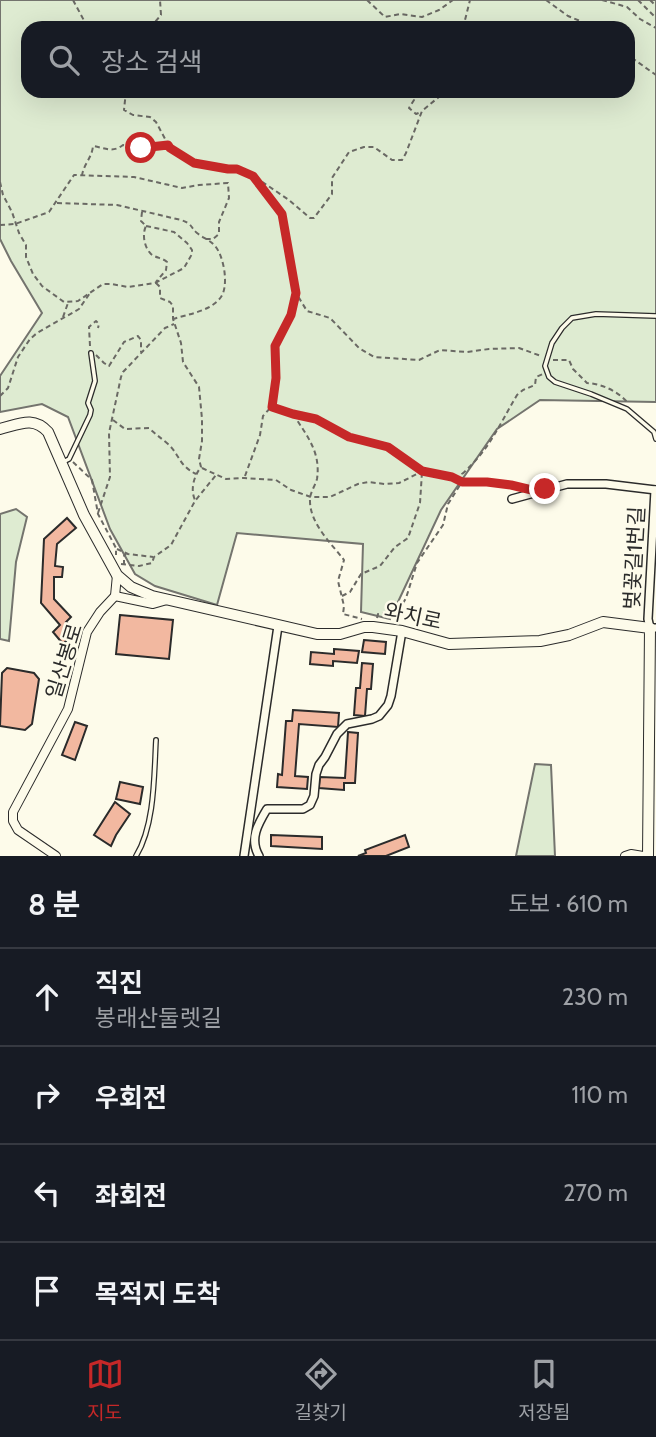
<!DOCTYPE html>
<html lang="ko">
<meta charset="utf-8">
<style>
body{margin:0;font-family:Cabin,"Noto Sans KR",sans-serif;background:#20242c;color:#f1f3f6}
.stop{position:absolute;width:21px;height:21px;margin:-16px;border:5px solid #c62828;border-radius:50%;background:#fff}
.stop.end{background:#c62828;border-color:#fff;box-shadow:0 2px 7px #0008}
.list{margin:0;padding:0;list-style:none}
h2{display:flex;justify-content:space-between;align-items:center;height:91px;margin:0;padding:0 28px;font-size:30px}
h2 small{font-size:23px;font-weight:400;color:#9ea1a6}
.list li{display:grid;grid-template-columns:46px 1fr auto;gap:21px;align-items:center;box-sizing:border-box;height:98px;padding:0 28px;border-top:2px solid #363941}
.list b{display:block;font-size:26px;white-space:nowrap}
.list p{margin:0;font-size:23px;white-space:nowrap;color:#9ea1a6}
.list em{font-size:23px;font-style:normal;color:#9ea1a6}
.icon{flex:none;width:38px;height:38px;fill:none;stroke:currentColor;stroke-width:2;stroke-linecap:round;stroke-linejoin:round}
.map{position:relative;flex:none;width:656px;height:856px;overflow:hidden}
.search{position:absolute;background:#171b24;box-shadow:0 7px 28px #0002;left:21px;right:21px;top:21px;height:77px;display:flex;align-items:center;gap:18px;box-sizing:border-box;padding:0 24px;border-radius:21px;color:#9ea1a6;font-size:26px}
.sheet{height:483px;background:#171b24}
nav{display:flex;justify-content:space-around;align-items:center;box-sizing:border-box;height:98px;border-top:2px solid #363941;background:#171b24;font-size:19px;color:#9ea1a6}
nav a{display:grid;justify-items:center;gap:4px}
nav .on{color:#c62828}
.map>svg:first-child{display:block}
.green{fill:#deebd1;stroke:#74746e;stroke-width:2;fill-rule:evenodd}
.building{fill:#f2b8a0;stroke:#2b2b2b;stroke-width:2}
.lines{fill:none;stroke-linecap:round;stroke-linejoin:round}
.service-casing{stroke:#2b2b2b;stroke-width:6}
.minor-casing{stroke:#2b2b2b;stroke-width:10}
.tertiary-casing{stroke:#2b2b2b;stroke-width:10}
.secondary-casing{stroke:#2b2b2b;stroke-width:12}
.path{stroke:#6a6964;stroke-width:2;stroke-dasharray:5 3.5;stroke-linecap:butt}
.service{stroke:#fdfbea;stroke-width:3.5}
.minor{stroke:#fdfbea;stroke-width:7}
.tertiary{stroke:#fdfbea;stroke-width:8}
.secondary{stroke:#fdfbea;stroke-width:10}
.route{stroke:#c62828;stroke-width:9}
.labels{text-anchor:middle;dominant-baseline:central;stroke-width:5;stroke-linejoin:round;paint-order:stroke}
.street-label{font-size:21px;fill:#2b2b2b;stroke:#fdfbea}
</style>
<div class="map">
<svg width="656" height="856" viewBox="0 0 656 856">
<rect width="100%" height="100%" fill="#fdfbea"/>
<g class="green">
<path d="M0 0H656V402L540 400 497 429 441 510 390 619 361 612 363 544 237 533 217 605 155 586 135 574 110 529 68 417 42 404 0 412V376L42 313 11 261 0 239ZM28 28H628V91H28Z"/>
<path d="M16 509 27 517 16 562 9 641 0 639V514Z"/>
<path d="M535 764 551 765 555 856H516Z"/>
</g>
<g class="building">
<path d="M67 518 76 528 57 544 55 566 63 567 62 577H54V599L71 617 66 622 75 632 63 644 53 632 60 625 41 603 44 539Z"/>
<path d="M120 615 173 620 169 659 116 654Z"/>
<path d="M364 640 386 642 385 654 362 652Z"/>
<path d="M334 649 359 651 357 663 333 661V666L310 664 311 652 334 654Z"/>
<path d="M362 663 373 664 371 689H367L365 716 354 715 356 688H360Z"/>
<path d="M7 668 34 673 39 679 32 724 25 730 0 726 2 673Z"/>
<path d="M293 710 339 713 338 727 299 724 295 776 308 777 307 789 277 787 278 774 282 775 286 721H292Z"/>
<path d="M75 722 87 726 75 760 62 755Z"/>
<path d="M348 732 358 733 355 783H344V790L319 788 320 777 345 778Z"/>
<path d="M120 782 143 787 140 804 116 799Z"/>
<path d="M115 802 130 814 116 835 111 846 94 835Z"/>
<path d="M271 835 322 837V849L271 846Z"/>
<path d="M405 835 409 847 386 856H358L366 853 365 850Z"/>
</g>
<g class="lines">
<g class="service-casing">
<g id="service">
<path d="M656 316 596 314 572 318 562 328 552 343 545 366 549 377 555 382 591 394 627 409 654 432 656 439"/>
<path d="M63 462 69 459 90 415 91 410 88 403 95 381 91 353"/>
<path d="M136 856C155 825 154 775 156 740"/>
</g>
</g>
<g class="minor-casing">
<g id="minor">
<path d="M655 490 648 619 650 628H656"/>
<path d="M512 499 567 484H606L656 490"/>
<path d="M244 856 278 626"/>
<path d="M259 856C249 839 258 824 267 809H303L310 805 314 796 316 774 319 765 325 757 337 734 347 724 372 719 379 716 388 705 391 696 402 631"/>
</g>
</g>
<g class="tertiary-casing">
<g id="tertiary">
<path d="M115 596 153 604 167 600"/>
<path d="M56 856 18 830 13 821V812L68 709 87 632 100 612 115 596 117 575"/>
<path d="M625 856 631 854 643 856"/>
</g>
</g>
<g class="secondary-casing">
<path id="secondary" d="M0 429C20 424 33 416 48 432L84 515 117 575 131 587 152 596 317 634H340L364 627H373L402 631 449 644 540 641 569 635 603 622 650 628 648 856"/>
</g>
<g class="path">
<path d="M73 0 88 28"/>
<path d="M367 0 385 17 400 14 422 17 439 10 453 0"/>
<path d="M546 0 568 16 585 23 603 28"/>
<path d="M602 0 627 7 640 19 656 28"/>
<path d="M638 0 656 18"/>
<path d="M650 0 656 6"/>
<path d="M150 28 161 15 160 0"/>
<path d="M463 28 470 0"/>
<path d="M628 50 632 58 656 75"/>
<path d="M126 91 124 110 133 115 150 117 156 122 170 148 194 163 228 169H237L253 176 282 214 296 293 307 311 330 318 359 348 374 357 419 360 440 350 467 352 489 349 519 348 541 356"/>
<path d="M133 91 139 94 140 91"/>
<path d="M415 91 414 100 409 108 416 114 421 112"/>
<path d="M171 92 173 91"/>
<path d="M82 176C83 165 92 158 93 146 105 148 113 153 123 145L141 148 167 145"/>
<path d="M255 177 289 200 310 218H314L332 194V178L349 152 364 147H374L392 160H402L406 153 422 111 446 91"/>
<path d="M0 182 3 195 12 212 19 233 26 245V257L33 274 42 286 64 302 78 301 103 284H111L128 287 155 283 184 268 192 254V250L187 243 174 232 146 226"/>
<path d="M57 203 117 205 181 220C193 224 190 227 197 233 203 238 210 240 215 246 224 256 229 286 221 297 211 311 189 314 173 319"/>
<path d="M142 212 141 221 146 226C142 234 144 247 151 254 156 258 163 258 167 262L166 270 156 282"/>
<path d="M0 225 15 224 49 212 74 175 134 177 182 188 199 185 228 183 229 198 219 222V234L213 239H206"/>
<path d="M156 283 160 287V298L170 302 173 306V319L181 343 183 362 199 387 202 419V441L199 459 201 467C194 476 190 489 195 500"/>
<path d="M63 317 68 303"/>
<path d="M90 346 89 327 96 321 99 324 98 328"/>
<path d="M96 355 104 363 109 366 124 342 138 336 141 340V352"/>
<path d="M553 360H569L573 369 587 383C602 384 618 391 628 403"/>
<path d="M0 396 8 388 18 357 30 339 37 333 79 309 90 293"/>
<path d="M272 406 293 414 315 419 349 437 388 447 422 471 436 473 452 477 462 482H487L526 488"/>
<path d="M293 414C307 436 321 452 317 479 315 486 310 493 310 499 309 523 331 543 344 560L338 581 344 606 343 614 362 619"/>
<path d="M113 420 125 429 149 428C155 434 161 438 168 444 180 455 178 465 196 474"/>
<path d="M73 462 92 480 98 514 116 548V555"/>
<path d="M202 468 226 479 244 478 276 480 291 490 311 497H330L358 484 368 482 385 484 399 483 421 472"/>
<path d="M245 476 260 435 263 416 272 406 276 378 275 347 291 315 296 294"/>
<path d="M98 513 110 477 109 433 121 377 123 372 165 328 174 324"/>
<path d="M117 549 128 554 153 557"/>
<path d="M121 564 139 566 152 563 154 557 171 545 195 501 216 475"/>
<path d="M124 565V556L126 554"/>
<path d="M342 596 350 592 361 574 380 566 395 547 408 538 420 503 422 472"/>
<path d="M377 618 378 614 398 612 406 598 417 563 443 525 448 504 462 482V474C490 449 498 427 517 395L523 390 535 385 536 377 543 374"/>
</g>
<use href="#service" class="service"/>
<use href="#minor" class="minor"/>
<use href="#tertiary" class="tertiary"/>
<use href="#secondary" class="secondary"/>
</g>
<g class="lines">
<path class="route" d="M141 148 168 145 170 148 194 163 228 169H237L253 176 282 214 296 293 291 315 275 346 276 378 272 407 293 414 316 419 349 437 388 447 422 471 452 477 462 482H487L511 485 536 491 545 489"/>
</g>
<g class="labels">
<g class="street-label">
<text transform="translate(634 558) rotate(-87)">벚꽃길1번길</text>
<text transform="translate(413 616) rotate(12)">와치로</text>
<text transform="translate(64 661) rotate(-73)">일산봉로</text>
</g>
</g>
</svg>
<div class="stop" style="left:141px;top:148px"></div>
<div class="stop end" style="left:545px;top:489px"></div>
<div class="search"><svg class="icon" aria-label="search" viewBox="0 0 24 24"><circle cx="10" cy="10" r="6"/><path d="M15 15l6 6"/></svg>장소 검색</div>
</div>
<section class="sheet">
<h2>8 분<small>도보 · 610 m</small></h2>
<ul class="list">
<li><svg class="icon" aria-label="ahead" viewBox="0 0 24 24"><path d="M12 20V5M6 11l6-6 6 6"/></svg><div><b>직진</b><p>봉래산둘렛길</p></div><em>230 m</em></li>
<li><svg class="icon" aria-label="right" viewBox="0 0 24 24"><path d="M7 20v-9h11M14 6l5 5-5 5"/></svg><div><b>우회전</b></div><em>110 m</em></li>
<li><svg class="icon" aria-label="left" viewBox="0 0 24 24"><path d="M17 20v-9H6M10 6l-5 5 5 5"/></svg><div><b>좌회전</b></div><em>270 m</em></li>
<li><svg class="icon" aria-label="arrive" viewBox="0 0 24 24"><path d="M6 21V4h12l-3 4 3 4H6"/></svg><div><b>목적지 도착</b></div></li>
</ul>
</section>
<nav>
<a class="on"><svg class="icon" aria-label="map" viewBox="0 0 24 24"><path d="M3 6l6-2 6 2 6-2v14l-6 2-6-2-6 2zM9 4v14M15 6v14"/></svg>지도</a>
<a><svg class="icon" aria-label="directions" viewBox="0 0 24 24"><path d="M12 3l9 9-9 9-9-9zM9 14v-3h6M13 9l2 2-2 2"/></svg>길찾기</a>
<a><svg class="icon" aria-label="saved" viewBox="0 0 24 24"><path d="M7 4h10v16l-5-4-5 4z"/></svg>저장됨</a>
</nav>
